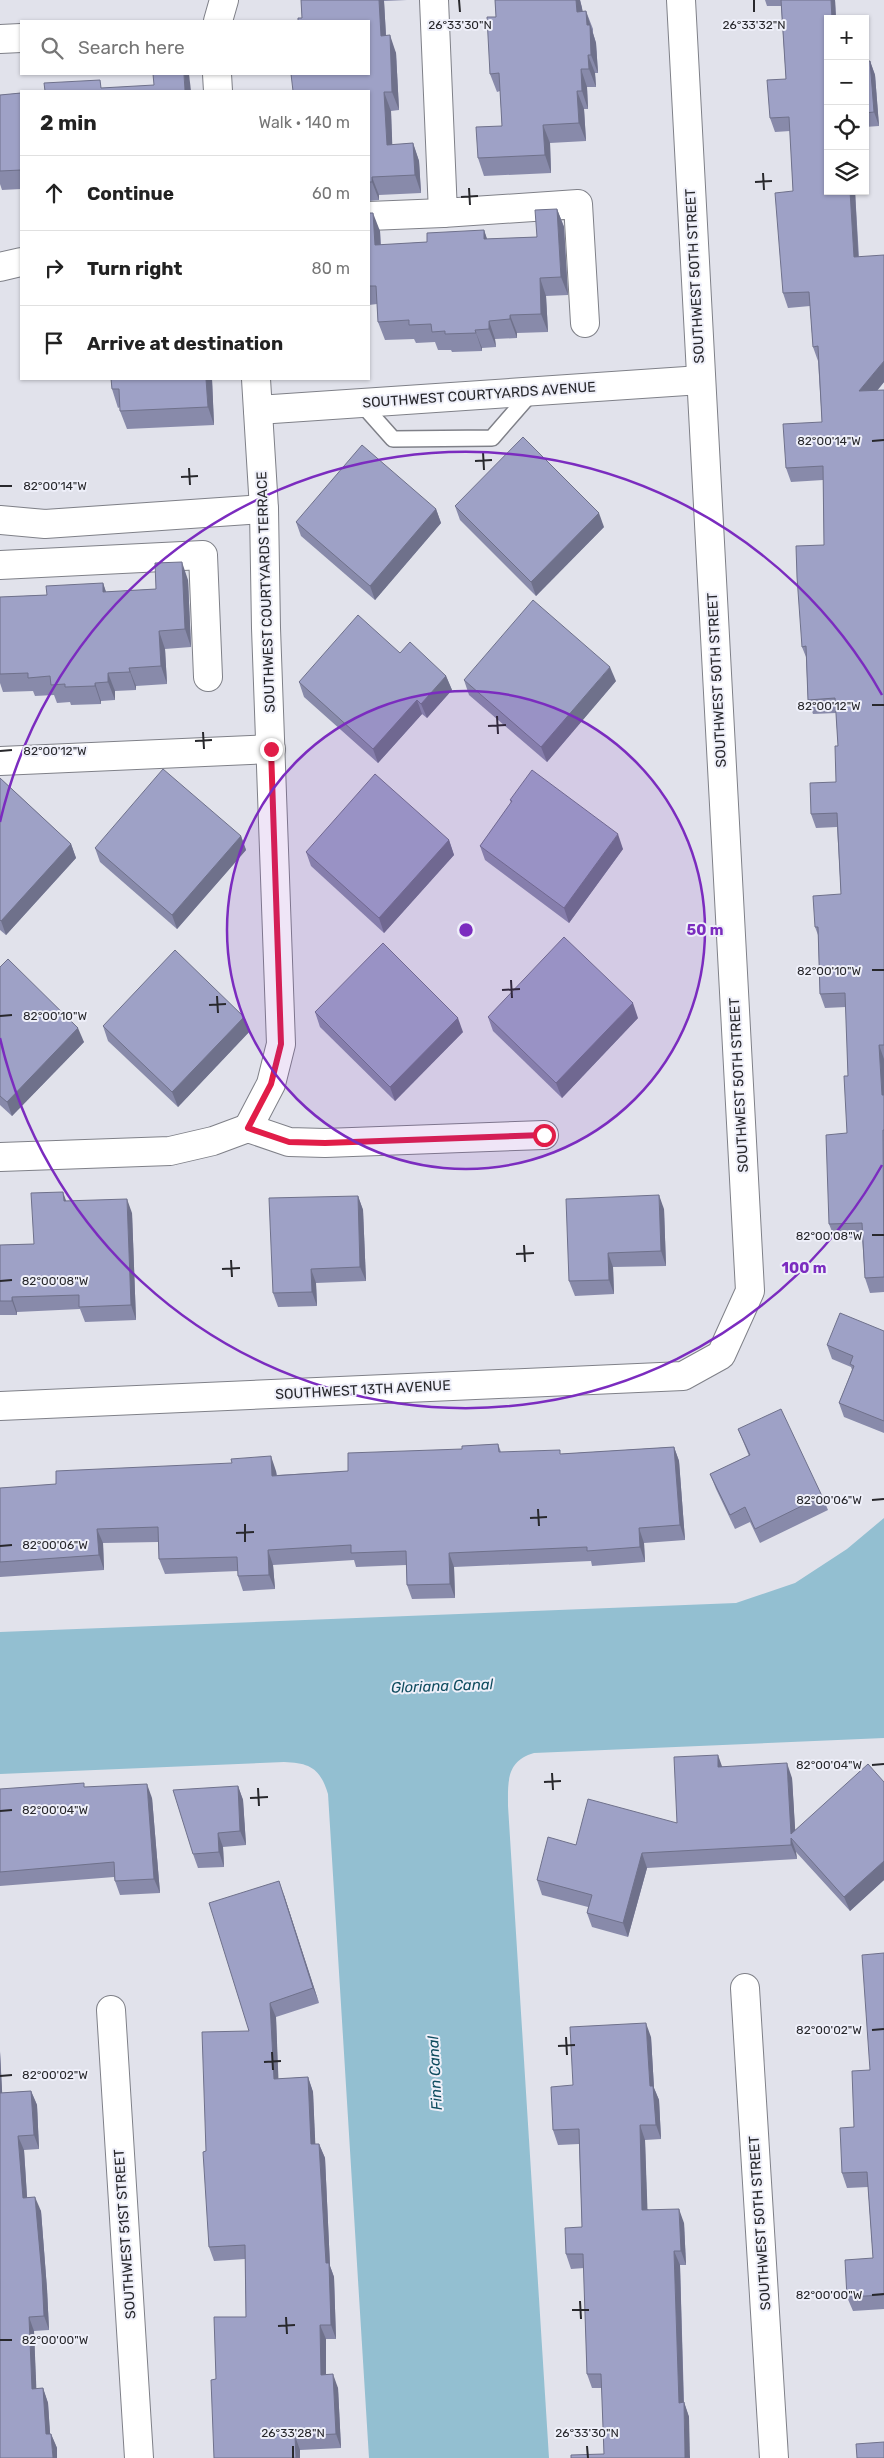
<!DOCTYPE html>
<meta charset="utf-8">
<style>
body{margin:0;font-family:Rubik,sans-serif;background:#f6f6f6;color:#222}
.controls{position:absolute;right:15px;top:15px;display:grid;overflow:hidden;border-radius:0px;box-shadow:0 1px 4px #0004}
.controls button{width:45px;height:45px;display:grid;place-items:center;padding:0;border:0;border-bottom:1px solid #e0e0e0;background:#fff;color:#222;font:25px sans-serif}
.stop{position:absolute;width:15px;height:15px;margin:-11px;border:4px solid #e11d48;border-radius:50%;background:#fff}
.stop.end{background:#e11d48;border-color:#fff;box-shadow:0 1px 5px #0008}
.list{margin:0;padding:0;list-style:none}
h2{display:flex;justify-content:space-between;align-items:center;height:65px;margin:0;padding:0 20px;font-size:21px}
h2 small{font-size:16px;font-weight:400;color:#767676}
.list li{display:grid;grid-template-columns:32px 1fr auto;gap:15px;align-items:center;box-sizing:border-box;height:75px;padding:0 20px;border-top:1px solid #e0e0e0}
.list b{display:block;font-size:19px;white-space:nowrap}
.list em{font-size:16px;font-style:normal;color:#767676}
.icon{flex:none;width:28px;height:28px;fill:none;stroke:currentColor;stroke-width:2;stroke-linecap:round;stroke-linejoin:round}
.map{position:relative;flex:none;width:884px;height:2458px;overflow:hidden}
.search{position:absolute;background:#fff;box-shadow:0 1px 4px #0004;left:20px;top:20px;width:350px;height:55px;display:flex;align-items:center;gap:12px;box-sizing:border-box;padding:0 18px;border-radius:0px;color:#767676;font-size:19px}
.panel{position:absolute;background:#fff;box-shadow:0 1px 4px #0004;left:20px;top:90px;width:350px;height:290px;border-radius:0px}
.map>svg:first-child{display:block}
.water{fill:#93bfd1}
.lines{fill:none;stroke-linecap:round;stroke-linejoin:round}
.lane-casing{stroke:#7f8088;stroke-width:18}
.street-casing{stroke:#7f8088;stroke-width:30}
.lane{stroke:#fff;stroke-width:15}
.street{stroke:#fff;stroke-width:28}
.wall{fill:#888aaa}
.shaded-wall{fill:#6f718b}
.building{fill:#9ea1c6;stroke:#6f718b}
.route{stroke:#e11d48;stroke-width:6}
.ticks{fill:none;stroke:#28282c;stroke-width:2}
.ring{fill:none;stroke:#7b2cbf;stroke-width:2.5}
.labels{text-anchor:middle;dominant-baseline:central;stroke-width:4;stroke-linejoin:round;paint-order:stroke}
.street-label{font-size:14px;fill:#28282c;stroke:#eeeff9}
.water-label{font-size:15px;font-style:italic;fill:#0f4c5f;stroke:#eeeff9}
.ticks-label{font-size:12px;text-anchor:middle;fill:#28282c;stroke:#eeeff9;stroke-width:4;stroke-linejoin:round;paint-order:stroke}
.centre{fill:#7b2cbf;stroke:#eeeff9;stroke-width:2.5}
.ring-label{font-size:15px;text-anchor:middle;font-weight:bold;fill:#7b2cbf;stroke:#eeeff9;stroke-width:4;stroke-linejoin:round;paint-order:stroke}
</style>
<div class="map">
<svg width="884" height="2458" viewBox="0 0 884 2458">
<rect width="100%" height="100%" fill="#e1e2eb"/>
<path class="water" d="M884 1518V1738L534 1753C506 1761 508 1782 508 1806L549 2458H369L328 1794C320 1768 310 1763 284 1762L0 1774V1632L736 1603 795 1583 847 1549Z"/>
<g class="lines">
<g class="lane-casing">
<path id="lane" d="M361 403 393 439 492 438 532 392"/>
</g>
<g class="street-casing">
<g id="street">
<path d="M434 0 443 213 578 204 585 323"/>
<path d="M218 21 224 0"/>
<path d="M0 39 21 38"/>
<path d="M217 74 218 91"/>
<path d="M369 216 443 213"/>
<path d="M0 267 21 262"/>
<path d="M258 410 701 380"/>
<path d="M0 520 45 524 264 509"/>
<path d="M0 565 203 555 208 677"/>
<path d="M0 761 271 749"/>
<path d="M248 1128 271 1084 281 1044 266 628 264 509 256 379"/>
<path d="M0 1157 170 1151 213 1141 248 1128 289 1142 325 1143 544 1135"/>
<path d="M0 1406 683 1376 721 1355 750 1291 681 0"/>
<path d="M745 1988 774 2458"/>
<path d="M111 2010 139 2458"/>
</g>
</g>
<use href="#lane" class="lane"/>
<use href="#street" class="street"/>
</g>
<g class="wall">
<path d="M301 0H407L384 1 386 36 396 53 399 110 391 111 392 145 413 143 419 161 421 193 379 195V200L369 201V74L302 18Z"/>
<path d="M495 0H580L583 12 586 11 593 29V33L596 43 598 73H595L596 87H587L588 109H584L586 141 550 143 551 173 484 176 478 158 502 126 500 91 497 92 490 74 496 17Z"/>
<path d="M765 0H835L836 19H828V191H855L859 257 884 382 877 391 884 390V1292L870 1293 865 1278 862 1237 835 1239 829 1224 847 1133 848 1076 846 1007 825 1008 820 994 818 935 815 927 841 894 837 827 816 828 811 814 836 782 838 746 836 713 813 714 808 700 806 657 802 647 824 545 823 480 791 482 786 468 822 422 818 361 813 347 810 306 788 308 783 293 793 191 790 131 775 132 770 118 786 79 781 6H767Z"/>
<path d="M865 43 866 62 870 61 875 75 879 126 865 127Z"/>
<path d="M21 93V189L2 190 0 184V95Z"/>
<path d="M557 209 564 227 568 295 546 296 548 332 517 333V338L495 339 496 347 482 348V351L452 352 451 350H438L435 342 416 343 414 339 385 340 378 322 377 304 369 305V213L380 231 381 245 427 242 484 230 487 239 537 237Z"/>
<path d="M111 379H212L214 425 127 429 120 411V407L118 408 112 389Z"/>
<path d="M455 506 604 527 536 596 460 520Z"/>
<path d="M436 509 441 523 375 600 301 536 296 522Z"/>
<path d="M188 580 191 647 165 649 167 684 136 686V690L115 691V700L101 701V704L71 705 70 702 57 703 54 695 35 696 33 691 3 692 0 683V597L47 595 103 583 106 592 156 589Z"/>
<path d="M400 653 446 676 452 690 427 718 422 714 378 763 304 697 299 682Z"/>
<path d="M464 680 616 681 547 762 469 695Z"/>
<path d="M0 778 71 844 76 858 6 935 0 930Z"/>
<path d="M510 800 623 849 569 923 485 860 480 846 511 803Z"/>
<path d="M241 836 246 850 177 929 100 862 95 848Z"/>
<path d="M449 840 454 855 384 933 311 866 306 852Z"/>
<path d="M0 967 84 1042 12 1116 0 1105Z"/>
<path d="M315 1012 463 1032 395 1101 320 1027Z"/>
<path d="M244 1017 250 1031 178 1107 108 1041 103 1026Z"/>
<path d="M488 1017 638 1018 562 1098 493 1031Z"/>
<path d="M358 1196 363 1210 366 1281 316 1283 317 1306 278 1307 273 1293Z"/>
<path d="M66 1201 132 1213 136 1320 85 1322 80 1309 17 1312V1315H0V1245L34 1244Z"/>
<path d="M664 1209 666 1266 613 1267 614 1294 575 1296 569 1281Z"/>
<path d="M884 1331V1433L844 1417 839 1403 852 1370 851 1367 832 1359 827 1345Z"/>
<path d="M738 1429 822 1496 828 1510 760 1543 750 1522 735 1529 716 1489 710 1474 749 1456Z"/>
<path d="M498 1444 501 1452 561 1454 674 1447 679 1461 685 1540 644 1543 645 1562 592 1566 591 1561 454 1567 455 1598 412 1599 407 1585 406 1565 356 1567 354 1560 273 1565 275 1589 243 1591 238 1576V1571L165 1574 159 1559 158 1542 103 1543 104 1570 0 1577V1488L276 1471 277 1475 348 1471 462 1449Z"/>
<path d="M722 1767 792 1778 795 1830 884 1782V1880L850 1911 796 1852 797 1859 647 1868 628 1937 592 1927 587 1913 588 1907 542 1895 537 1880 576 1845 677 1823Z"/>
<path d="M238 1786 243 1800 246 1845 223 1847 224 1867 198 1868 193 1854Z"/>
<path d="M85 1787 152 1798 160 1893 120 1895 115 1881 114 1877 0 1886V1789Z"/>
<path d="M284 1895 319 2003 276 2017 278 2079 308 2077 313 2092 315 2144H319L325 2158 330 2266 334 2277 336 2339H326V2374L338 2388 341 2448 300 2450V2458H214L216 2379 246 2317 245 2259 214 2261 209 2247 206 2151 249 2031Z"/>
<path d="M884 1953V2309L853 2311 847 2297 873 2258 868 2187 847 2188 842 2173 870 2070Z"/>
<path d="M651 2037 654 2088 659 2100 661 2139 645 2140 647 2209 684 2223 686 2265H680L684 2402 689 2417 604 2454 602 2388H592L587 2374 584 2268 571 2269 566 2254 582 2227 579 2144 558 2145 553 2130 573 2085Z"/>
<path d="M0 2051 2 2093 31 2091 37 2105 39 2149 24 2150 27 2198 41 2211 47 2289 49 2330 34 2331 36 2389 43 2388 48 2403 50 2434H51L57 2448 0 2458Z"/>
</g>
<g class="shaded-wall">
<path d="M379 0H384V1L387 54 381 36Z"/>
<path d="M575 0H580L582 8 584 30 577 12Z"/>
<path d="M831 0H835L836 19H832Z"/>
<path d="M586 11 596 43 598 73 591 55 587 25Z"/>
<path d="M390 35 396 53 399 110 392 92Z"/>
<path d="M865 43 867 76 865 71Z"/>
<path d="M588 55 595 73 596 87 589 69Z"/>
<path d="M870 61 875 75 879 126 874 112Z"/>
<path d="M581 69 587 87 588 109 582 91Z"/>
<path d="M184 74H189L191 91H185Z"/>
<path d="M577 91 584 109 586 141 579 123Z"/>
<path d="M384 92 391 111 393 163 387 145Z"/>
<path d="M543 125 550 143 551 173 545 155Z"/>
<path d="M413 143 419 161 421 193 415 175Z"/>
<path d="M372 177 379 195V200L372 182Z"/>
<path d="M850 191H855L859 271 854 257Z"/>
<path d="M557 209 564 227 568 295 561 277Z"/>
<path d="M373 213 380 231 381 263 375 245Z"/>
<path d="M484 230 490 248 484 239Z"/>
<path d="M540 278 546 296 548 332 541 314Z"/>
<path d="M510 315 517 333V338L510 319Z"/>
<path d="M489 321 495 339 496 347 489 329Z"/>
<path d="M475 330 482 348V351Z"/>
<path d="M884 361V382L864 406 859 391Z"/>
<path d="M206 379H212L214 425 208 407Z"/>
<path d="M436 509 441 523 375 600 370 586Z"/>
<path d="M599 513 604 527 536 596 531 582Z"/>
<path d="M182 562 188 580 191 647 185 629Z"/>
<path d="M103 583 109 601 103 592Z"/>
<path d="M159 631 165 649 167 684 161 666Z"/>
<path d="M610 667 616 681 547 762 541 747Z"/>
<path d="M129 668 136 686V690L130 672Z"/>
<path d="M108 673 115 691V700L108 682Z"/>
<path d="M446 676 452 690 427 718 421 704Z"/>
<path d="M95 683 101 701V704L95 686Z"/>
<path d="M417 700 422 714 378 763 373 749Z"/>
<path d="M618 834 623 849 569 923 564 908Z"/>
<path d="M241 836 246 850 177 929 172 915Z"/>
<path d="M449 840 454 855 384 933 379 918Z"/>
<path d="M71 844 76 858 6 935 1 921Z"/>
<path d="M633 1003 638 1018 562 1098 556 1083Z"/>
<path d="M244 1017 250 1031 178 1107 172 1092Z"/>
<path d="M458 1018 463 1032 395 1101 390 1087Z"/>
<path d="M78 1028 84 1042 12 1116 7 1102Z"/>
<path d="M879 1045 884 1059V1102L882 1095Z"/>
<path d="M63 1192 68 1206 64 1201Z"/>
<path d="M659 1195 664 1209 666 1266 661 1251Z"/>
<path d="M358 1196 363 1210 366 1281 360 1267Z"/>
<path d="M127 1199 132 1213 136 1320 131 1305Z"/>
<path d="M608 1253 613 1267 614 1294 609 1280Z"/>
<path d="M311 1269 316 1283 317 1306 312 1292Z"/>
<path d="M12 1297 17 1312V1315L12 1301Z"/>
<path d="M674 1447 679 1461 685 1540 680 1525Z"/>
<path d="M271 1456 276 1471 277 1490 272 1476Z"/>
<path d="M639 1528 644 1543 645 1562 640 1547Z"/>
<path d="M97 1529 103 1543 104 1570 99 1555Z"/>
<path d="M268 1550 273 1565 275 1589 269 1575Z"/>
<path d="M449 1553 454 1567 455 1598 450 1584Z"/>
<path d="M718 1755 723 1769 718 1767Z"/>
<path d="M787 1763 792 1778 796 1843 791 1834Z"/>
<path d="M147 1784 152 1798 160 1893 154 1879Z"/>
<path d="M238 1786 243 1800 246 1845 240 1831Z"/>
<path d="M218 1833 223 1847 224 1867 219 1852Z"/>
<path d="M791 1838 796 1852 797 1859 791 1845Z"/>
<path d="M642 1853 647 1868 628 1937 623 1923Z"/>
<path d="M884 1861V1880L850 1911 844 1897Z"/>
<path d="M279 1881 284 1895 319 2003 313 1988Z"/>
<path d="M270 2003 276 2017 279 2093 274 2079Z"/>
<path d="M646 2023 651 2037 654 2088 659 2100 661 2139 656 2125 650 2086Z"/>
<path d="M0 2051V2052L3 2108 0 2099Z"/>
<path d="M308 2077 313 2092 316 2159 311 2144Z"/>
<path d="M31 2091 37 2105 39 2149 34 2135Z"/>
<path d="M640 2125 645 2140 648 2224 642 2210Z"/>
<path d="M18 2136 24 2150 28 2212 23 2198Z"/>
<path d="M319 2144 325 2158 330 2266 334 2277 336 2339 331 2325 326 2263Z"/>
<path d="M35 2197 41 2211 47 2289 49 2330 44 2316Z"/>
<path d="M679 2209 684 2223 686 2265 681 2251Z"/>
<path d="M674 2251 680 2265 684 2417 679 2403Z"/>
<path d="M29 2317 34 2331 37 2404 32 2389Z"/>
<path d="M320 2325 326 2339V2389L321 2375Z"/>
<path d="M333 2374 338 2388 341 2448 336 2434Z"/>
<path d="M43 2388 48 2403 51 2448 46 2434Z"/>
<path d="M684 2402 689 2417 690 2458H685Z"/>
<path d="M51 2434 57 2448V2458H53Z"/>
<path d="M295 2436 300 2450V2458H296Z"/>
</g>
<g class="building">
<path d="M301 0H379L381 36 390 35 392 92H384L387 145 413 143 415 175 372 177V182H369V91H293L291 74H369V21H298V18H302Z"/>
<path d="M495 0H576L577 12 586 11 587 25H590L591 55H588L589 69H581L582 91H577L579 123 543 125 545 155 478 158 476 127 502 126 499 73 490 74 487 17H496Z"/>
<path d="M781 0H831L832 19H828V191H850L854 257 884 255V361L859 391 884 390V1045H879L882 1095H884V1130H883L884 1277 865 1278 862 1223 829 1224 826 1135 847 1133 844 1076H848L845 993 820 994 818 927H815L813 896 841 894 837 813 811 814 810 783 836 782 835 746H838L835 698 808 700 806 646 802 647 797 577 796 546 824 545 823 466 786 468 783 424 822 422 818 346 813 347 809 292 783 293 775 193 793 191 789 117 770 118 767 80 786 79Z"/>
<path d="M870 61 874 112 865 113V62Z"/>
<path d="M153 74H184L185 91H44H45L44 83 100 80 101 88 154 85Z"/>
<path d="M21 93V170L0 171V95Z"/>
<path d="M557 209 561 277 540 278 541 314 510 315V319L489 321V329L475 330 476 333 445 334V331L432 332 431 324 409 325V320L378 322 376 286H369V213H373L375 245 427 242V233L484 230V239L537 237 535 210Z"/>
<path d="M111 379H206L208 407 120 411 119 389H112Z"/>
<path d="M523 437 599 513 531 582 455 506Z"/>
<path d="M362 445 436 509 370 586 296 522Z"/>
<path d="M182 562 185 629 159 631 161 666 129 668 130 672 108 673V682L95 683V686L65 687V684L51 685 50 676 28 678V673L0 674V597L47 595 46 586 103 583V592L156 589 155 563Z"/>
<path d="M533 600 610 667 541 747 464 680Z"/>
<path d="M358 615 400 653 410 642 446 676 421 704 417 700 373 749 299 682Z"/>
<path d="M163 769 241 836 172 915 95 848Z"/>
<path d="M532 770 618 834 564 908 480 846 512 801 510 800Z"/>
<path d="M375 774 449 840 379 918 306 852Z"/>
<path d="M0 778 71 844 1 921 0 920Z"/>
<path d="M564 937 633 1003 556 1083 488 1017Z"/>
<path d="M383 943 458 1018 390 1087 315 1012Z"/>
<path d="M175 950 244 1017 172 1092 103 1026Z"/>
<path d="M8 959 78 1028 7 1102 0 1096V967Z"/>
<path d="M63 1192 64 1201 127 1199 131 1305 79 1307V1295L12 1297V1301H0V1245L34 1244 31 1193Z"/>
<path d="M659 1195 661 1251 608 1253 609 1280 569 1281 566 1199Z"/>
<path d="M358 1196 360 1267 311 1269 312 1292 273 1293 269 1198Z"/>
<path d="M840 1313 884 1331V1421L839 1403 854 1366 850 1364 853 1356 827 1345Z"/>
<path d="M781 1409 822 1496 755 1529 745 1507 730 1515 710 1474 750 1455 738 1429Z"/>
<path d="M498 1444 499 1452 560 1450V1454L674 1447 680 1525 639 1528 640 1547 587 1551V1547L449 1553 450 1584 407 1585 406 1551 351 1553V1545L268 1550 269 1575 238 1576 237 1557 159 1559 158 1527 97 1529 99 1555 0 1562V1488L56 1484V1471L232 1463 231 1459 271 1456 272 1476 348 1471V1453L462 1449V1446Z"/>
<path d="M718 1755V1767L787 1763 791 1834 868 1764 884 1782V1861L844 1897 791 1838V1845L642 1853 623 1923 587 1913 592 1895 537 1880 548 1837 576 1845 588 1799 677 1823 674 1757Z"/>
<path d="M84 1783V1787L147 1784 154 1879 115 1881 114 1862 0 1872V1789Z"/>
<path d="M238 1786 240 1831 218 1833 219 1852 193 1854 173 1790Z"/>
<path d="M279 1881 313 1988 270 2003 274 2079 308 2077 311 2144H319L326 2263H329L331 2325H320L321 2375 333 2374 336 2434 295 2436 296 2458H214L211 2380 216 2379 214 2317H246L245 2245 209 2247 203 2152 206 2151 202 2032 249 2031 209 1903Z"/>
<path d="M884 1953V2295L847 2297 845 2260 873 2258 867 2172 842 2173 840 2128 854 2127 852 2071 870 2070 862 1955Z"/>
<path d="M646 2023 650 2086H653L656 2125H640L642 2210 679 2209 681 2251H674L679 2403 684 2402 685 2458H571V2455L604 2454 601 2374H587L583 2254H566L565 2228 582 2227 579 2129 553 2130 551 2087 573 2085 570 2027Z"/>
<path d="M31 2091 34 2135 18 2136 23 2198 35 2197 42 2275 44 2316 29 2317 32 2389 43 2388 46 2434H51L53 2458H0V2093Z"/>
<path d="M884 2442V2458H857L856 2444Z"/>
</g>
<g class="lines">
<path class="route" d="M271 749 281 1044 271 1084 248 1128 289 1142 325 1143 544 1135"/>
</g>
<path class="ticks" d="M459 0 460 12M754 0V12M763 173 764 190M755 182 772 181M469 188 470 205M461 197 478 196M872 441 884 440M483 452 484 470M475 461 492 460M189 468 190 485M181 477 198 476M0 486H12M872 705H884M497 716 498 734M488 726 506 725M203 732 204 749M195 741 212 740M0 751 12 750M872 970H884M511 980 512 998M502 990 520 989M217 996 218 1013M209 1005 226 1004M0 1016 12 1015M872 1235H884M524 1245 525 1262M516 1254 534 1253M231 1260 232 1277M222 1269 240 1268M0 1281 12 1280M872 1500 884 1499M538 1509 539 1526M530 1518 547 1517M245 1524V1542M236 1533 254 1532M0 1546 12 1545M872 1765 884 1764M552 1773 553 1790M544 1782 561 1781M258 1788 259 1806M250 1798 268 1797M0 1811 12 1810M872 2030 884 2029M566 2037 567 2055M558 2046 575 2045M272 2052 273 2070M264 2062 281 2061M0 2076 12 2075M872 2295 884 2294M580 2301 581 2319M572 2310H589M286 2317 287 2334M278 2326 295 2325M0 2340H12M293 2446V2458M587 2446 588 2458"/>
<circle cx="466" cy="930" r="239" fill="#7b2cbf" fill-opacity=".12"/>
<g class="ring">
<circle cx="466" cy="930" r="239"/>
<path d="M882 1165A478 478 0 0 1 0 1038M0 822A478 478 0 0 1 882 695"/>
</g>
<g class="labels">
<g class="street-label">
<text transform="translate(695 276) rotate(-93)">SOUTHWEST 50TH STREET</text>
<text transform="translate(479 395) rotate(-4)">SOUTHWEST COURTYARDS AVENUE</text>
<text transform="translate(266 592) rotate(-92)">SOUTHWEST COURTYARDS TERRACE</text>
<text transform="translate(717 680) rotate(-93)">SOUTHWEST 50TH STREET</text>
<text transform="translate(739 1085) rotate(-93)">SOUTHWEST 50TH STREET</text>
<text transform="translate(363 1390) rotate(-3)">SOUTHWEST 13TH AVENUE</text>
<text transform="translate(760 2223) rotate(-94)">SOUTHWEST 50TH STREET</text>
<text transform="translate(125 2234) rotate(-94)">SOUTHWEST 51ST STREET</text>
</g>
<g class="water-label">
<text transform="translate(442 1686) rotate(-2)">Gloriana Canal</text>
<text transform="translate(435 2073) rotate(-93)">Finn Canal</text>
</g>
</g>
<g class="ticks-label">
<text x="460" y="29">26°33'30"N</text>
<text x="754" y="29">26°33'32"N</text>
<text x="829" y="445">82°00'14"W</text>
<text x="55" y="490">82°00'14"W</text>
<text x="829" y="710">82°00'12"W</text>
<text x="55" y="755">82°00'12"W</text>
<text x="829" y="975">82°00'10"W</text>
<text x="55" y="1020">82°00'10"W</text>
<text x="829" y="1240">82°00'08"W</text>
<text x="55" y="1285">82°00'08"W</text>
<text x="829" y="1504">82°00'06"W</text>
<text x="55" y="1549">82°00'06"W</text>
<text x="829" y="1769">82°00'04"W</text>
<text x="55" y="1814">82°00'04"W</text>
<text x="829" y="2034">82°00'02"W</text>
<text x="55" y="2079">82°00'02"W</text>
<text x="829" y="2299">82°00'00"W</text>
<text x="55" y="2344">82°00'00"W</text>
<text x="293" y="2437">26°33'28"N</text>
<text x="587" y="2437">26°33'30"N</text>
</g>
<circle cx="466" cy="930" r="8" class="centre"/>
<g class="ring-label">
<text x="705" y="935">50 m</text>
<text x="804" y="1273">100 m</text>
</g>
</svg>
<div class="controls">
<button>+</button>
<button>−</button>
<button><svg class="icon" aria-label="locate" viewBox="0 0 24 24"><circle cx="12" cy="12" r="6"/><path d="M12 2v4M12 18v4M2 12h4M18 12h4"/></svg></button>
<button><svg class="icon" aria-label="layers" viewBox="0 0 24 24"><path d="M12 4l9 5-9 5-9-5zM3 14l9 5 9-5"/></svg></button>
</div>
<div class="stop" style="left:544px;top:1135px"></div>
<div class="stop end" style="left:271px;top:749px"></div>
<div class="search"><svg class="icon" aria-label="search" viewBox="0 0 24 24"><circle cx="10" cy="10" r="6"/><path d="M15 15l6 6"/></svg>Search here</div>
<section class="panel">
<h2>2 min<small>Walk · 140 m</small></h2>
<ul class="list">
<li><svg class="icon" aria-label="ahead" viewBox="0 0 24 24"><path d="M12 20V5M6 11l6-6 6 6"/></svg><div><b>Continue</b></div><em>60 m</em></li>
<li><svg class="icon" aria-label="right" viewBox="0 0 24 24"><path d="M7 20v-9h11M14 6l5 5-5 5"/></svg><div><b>Turn right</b></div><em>80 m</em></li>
<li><svg class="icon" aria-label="arrive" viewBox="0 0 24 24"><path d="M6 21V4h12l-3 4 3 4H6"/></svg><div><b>Arrive at destination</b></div></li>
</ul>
</section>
</div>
